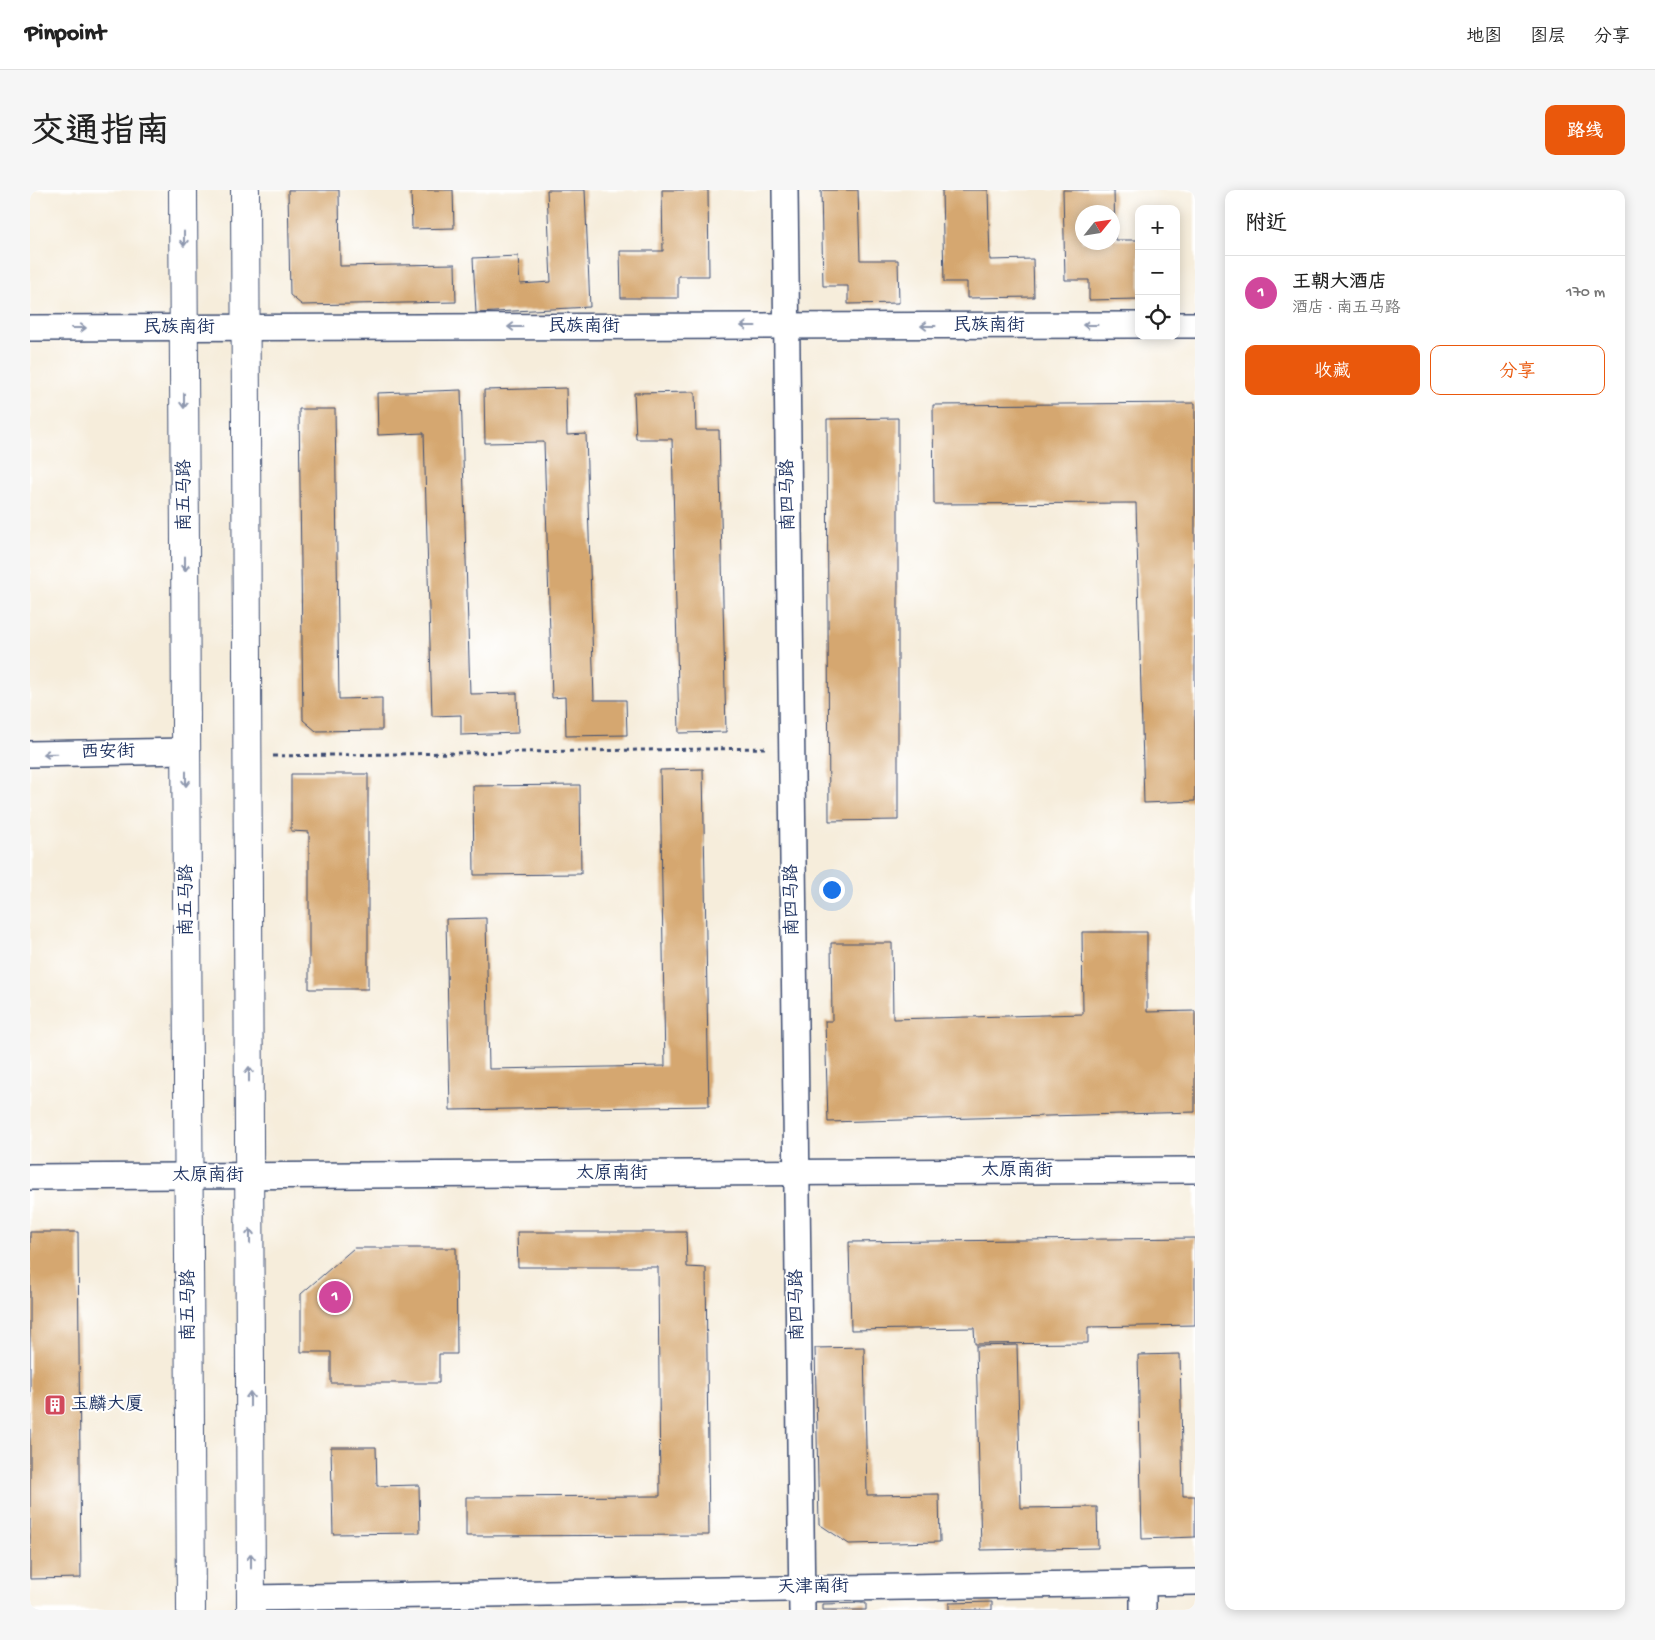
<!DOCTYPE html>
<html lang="zh">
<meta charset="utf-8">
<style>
body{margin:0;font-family:"Gochi Hand","LXGW WenKai TC",sans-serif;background:#f6f6f6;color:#222}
.controls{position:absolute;right:15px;top:15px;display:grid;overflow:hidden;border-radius:10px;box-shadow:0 2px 12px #0003}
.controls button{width:45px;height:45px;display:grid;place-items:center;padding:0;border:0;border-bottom:1px solid #e0e0e0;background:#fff;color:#222;font:25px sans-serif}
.compass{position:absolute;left:1045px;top:15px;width:45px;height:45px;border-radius:50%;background:#fff;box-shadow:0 2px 12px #0003;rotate:60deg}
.you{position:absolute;left:801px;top:699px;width:18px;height:18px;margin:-12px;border:4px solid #fff;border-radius:50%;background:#1a73e8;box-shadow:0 0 0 8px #1a73e833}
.badge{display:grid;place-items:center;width:32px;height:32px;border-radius:50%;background:#ea580c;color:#fff;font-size:16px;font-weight:700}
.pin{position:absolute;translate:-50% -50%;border:2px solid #fff;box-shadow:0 1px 5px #0006}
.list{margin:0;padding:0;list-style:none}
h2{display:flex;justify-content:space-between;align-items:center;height:65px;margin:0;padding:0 20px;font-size:21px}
h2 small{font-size:16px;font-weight:400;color:#767676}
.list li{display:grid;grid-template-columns:32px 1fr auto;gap:15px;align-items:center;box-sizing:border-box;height:75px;padding:0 20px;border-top:1px solid #e0e0e0}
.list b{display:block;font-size:19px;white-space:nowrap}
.list p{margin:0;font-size:16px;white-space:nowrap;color:#767676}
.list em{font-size:16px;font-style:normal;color:#767676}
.actions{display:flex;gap:10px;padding:15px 20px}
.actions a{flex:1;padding:11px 0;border:1px solid #ea580c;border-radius:10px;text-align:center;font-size:18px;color:#ea580c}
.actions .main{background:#ea580c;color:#fff}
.icon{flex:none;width:28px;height:28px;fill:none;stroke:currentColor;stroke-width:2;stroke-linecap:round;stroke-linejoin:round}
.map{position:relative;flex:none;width:1165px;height:1420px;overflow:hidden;border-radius:10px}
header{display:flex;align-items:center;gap:30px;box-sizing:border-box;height:70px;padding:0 25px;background:#fff;border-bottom:1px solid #e0e0e0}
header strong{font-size:24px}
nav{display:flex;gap:28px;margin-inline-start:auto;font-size:18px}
.intro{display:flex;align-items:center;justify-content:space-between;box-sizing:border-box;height:120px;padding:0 30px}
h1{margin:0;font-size:35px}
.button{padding:12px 22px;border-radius:10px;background:#ea580c;color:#fff;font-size:18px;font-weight:700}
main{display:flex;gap:30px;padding:0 30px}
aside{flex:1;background:#fff;border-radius:10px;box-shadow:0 2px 12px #0003}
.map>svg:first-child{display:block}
.building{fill:#d5a76f;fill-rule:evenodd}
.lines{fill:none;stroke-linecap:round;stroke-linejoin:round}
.minor-casing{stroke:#3c4c71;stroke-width:28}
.primary-casing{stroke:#3c4c71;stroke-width:30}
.path{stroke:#3c4c71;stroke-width:3;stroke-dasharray:4 4;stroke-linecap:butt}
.minor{stroke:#fff;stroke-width:25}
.primary{stroke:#fff;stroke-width:28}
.oneway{stroke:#8d97ae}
.labels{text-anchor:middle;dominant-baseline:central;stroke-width:4;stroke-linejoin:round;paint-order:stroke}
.street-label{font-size:18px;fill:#1b2f5e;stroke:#fff}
.poi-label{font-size:18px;fill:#1b2f5e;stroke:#fff;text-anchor:start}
</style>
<header>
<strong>Pinpoint</strong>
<nav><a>地图</a><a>图层</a><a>分享</a></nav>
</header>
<div class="intro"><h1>交通指南</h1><a class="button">路线</a></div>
<main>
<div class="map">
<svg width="1165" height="1420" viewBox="0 0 1165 1420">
<rect width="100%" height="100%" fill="#fff"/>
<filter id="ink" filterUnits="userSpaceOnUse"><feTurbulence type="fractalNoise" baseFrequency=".02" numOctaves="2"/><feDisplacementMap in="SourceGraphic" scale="10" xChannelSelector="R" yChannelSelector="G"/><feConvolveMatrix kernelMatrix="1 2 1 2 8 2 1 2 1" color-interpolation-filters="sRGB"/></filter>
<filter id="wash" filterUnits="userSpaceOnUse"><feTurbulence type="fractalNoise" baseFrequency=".0096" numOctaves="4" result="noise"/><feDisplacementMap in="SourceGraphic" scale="20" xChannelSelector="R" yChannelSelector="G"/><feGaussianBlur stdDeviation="1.12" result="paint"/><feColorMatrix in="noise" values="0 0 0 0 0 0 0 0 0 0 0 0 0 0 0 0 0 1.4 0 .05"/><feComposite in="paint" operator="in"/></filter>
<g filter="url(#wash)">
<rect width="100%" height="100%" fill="#f6eddb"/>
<g id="blocks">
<g class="building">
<path d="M258 0H309L310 76 425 74 426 112 272 115 260 105Z"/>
<path d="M381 0H423L424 38 382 39Z"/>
<path d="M517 0H555L560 117 446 123 443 68 488 66 490 94 521 92Z"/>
<path d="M632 0H678L679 86H648V108H591L590 61H633Z"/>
<path d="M791 0H828L830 70H868L869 113 818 114V96H793Z"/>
<path d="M912 0H958L960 70 1003 69 1004 107 937 108V92H914Z"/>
<path d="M1033 0H1084L1085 50H1109V109L1059 110V90H1035ZM1052 22H1082V52H1052Z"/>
<path d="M536 198 537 245 556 244 564 510H596L597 545 536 546 535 507 522 508 514 252 455 253 454 200Z"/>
<path d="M431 200 440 504 487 503 488 543 431 545V525L402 526 394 243 348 245 347 203Z"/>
<path d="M665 202 666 240H689L696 542 649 543 642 249H606L604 203Z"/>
<path d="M1165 213V611L1114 613 1106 313 904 314 903 215Z"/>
<path d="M269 219H305L309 509 352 508V540L286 541 273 530Z"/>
<path d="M868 228V630L799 631 797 229Z"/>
<path d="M673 579 679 916 420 920 416 729 456 728 459 879 635 876 630 580Z"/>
<path d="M261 584H338V799H279V642L261 641Z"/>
<path d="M550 595 551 684 444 685 443 596Z"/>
<path d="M1052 742H1117V822L1165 821V922L798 932 795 831H802L801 753H862L863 829 1053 824Z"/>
<path d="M0 1042H48L51 1388 0 1389Z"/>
<path d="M487 1042H656L657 1077 676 1078 679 1345 436 1346V1307L630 1306 628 1077H488Z"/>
<path d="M1165 1048V1135L1058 1137V1153L945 1154 944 1138 821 1140 819 1052Z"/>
<path d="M324 1058H426L427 1164H409V1193H301V1162H271V1104Z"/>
<path d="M987 1155 991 1318 1067 1317 1068 1358 951 1360 946 1156Z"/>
<path d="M834 1157 837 1305 909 1304 910 1352 819 1354 789 1334 785 1158Z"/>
<path d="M1150 1164 1153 1306H1165V1347L1112 1349 1108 1165Z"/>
<path d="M301 1257H346L347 1296 389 1295 390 1343 303 1344Z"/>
<path d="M962 1412V1420H919V1413Z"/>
<path d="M836 1413V1420H793V1414Z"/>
</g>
</g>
</g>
<g filter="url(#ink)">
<use href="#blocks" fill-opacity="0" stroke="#3c4c71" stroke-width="1"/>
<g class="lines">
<g class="minor-casing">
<g id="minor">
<path d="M755 0 772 1420"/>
<path d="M1146 135H1165"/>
<path d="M0 138 1109 135"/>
<path d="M0 564 156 561"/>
<path d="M0 987 1165 980"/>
<path d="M1113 1392V1420"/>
<path d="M221 1408 1165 1392"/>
</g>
</g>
<g class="primary-casing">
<g id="primary">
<path d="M153 0 161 1420"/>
<path d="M215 0 221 1420"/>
</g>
</g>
<path class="path" d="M243 566 737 558"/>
<use href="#minor" class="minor"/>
<use href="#primary" class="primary"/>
</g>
<defs><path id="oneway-shaft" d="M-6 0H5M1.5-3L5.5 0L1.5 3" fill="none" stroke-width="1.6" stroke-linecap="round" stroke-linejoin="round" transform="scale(1.25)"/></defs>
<g class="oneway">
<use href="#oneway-shaft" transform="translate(154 49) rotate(90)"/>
<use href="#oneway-shaft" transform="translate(1060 135) rotate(180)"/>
<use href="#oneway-shaft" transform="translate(718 136) rotate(180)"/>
<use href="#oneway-shaft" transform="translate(898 136) rotate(180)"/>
<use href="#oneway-shaft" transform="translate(485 137) rotate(180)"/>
<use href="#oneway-shaft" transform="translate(49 138)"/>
<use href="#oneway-shaft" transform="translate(154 211) rotate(90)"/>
<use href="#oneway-shaft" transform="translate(155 374) rotate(90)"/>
<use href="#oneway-shaft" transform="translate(20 564) rotate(179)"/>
<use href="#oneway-shaft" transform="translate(156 589) rotate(90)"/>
<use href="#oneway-shaft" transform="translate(219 884) rotate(-90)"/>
<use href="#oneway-shaft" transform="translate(220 1046) rotate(-90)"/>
<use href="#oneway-shaft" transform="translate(220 1209) rotate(-90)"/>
<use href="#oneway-shaft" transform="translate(221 1371) rotate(-90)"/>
</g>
</g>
<defs>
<g id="building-square" transform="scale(1.125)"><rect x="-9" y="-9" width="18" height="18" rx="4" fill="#d1495b" stroke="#fff"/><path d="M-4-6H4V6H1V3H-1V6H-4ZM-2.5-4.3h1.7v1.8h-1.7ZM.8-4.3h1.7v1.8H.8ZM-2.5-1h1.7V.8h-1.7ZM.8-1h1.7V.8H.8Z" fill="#fff"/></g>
</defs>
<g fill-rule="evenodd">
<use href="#building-square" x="25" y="1215"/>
</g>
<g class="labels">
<g class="street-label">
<text x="959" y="136">民族南街</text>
<text x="554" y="137">民族南街</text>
<text x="149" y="138">民族南街</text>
<text transform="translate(155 305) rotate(-90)">南五马路</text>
<text transform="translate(759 305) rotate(-91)">南四马路</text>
<text transform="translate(78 563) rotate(-1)">西安街</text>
<text transform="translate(157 710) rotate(-90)">南五马路</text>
<text transform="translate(763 710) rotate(-91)">南四马路</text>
<text x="987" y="981">太原南街</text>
<text x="582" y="984">太原南街</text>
<text x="178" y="986">太原南街</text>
<text transform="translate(159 1115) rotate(-90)">南五马路</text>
<text transform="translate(768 1115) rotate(-91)">南四马路</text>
<text transform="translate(783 1398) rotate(-1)">天津南街</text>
</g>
<g class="poi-label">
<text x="41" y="1215">玉麟大厦</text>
</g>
</g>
</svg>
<div class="controls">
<button>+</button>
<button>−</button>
<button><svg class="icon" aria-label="locate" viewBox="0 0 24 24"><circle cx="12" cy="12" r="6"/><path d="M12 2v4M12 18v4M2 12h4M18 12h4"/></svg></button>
</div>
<svg class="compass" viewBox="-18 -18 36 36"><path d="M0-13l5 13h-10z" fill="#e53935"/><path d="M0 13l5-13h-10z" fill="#767676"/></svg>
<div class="you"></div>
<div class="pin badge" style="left:305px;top:1107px;background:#d1479c">1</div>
</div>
<aside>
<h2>附近<small></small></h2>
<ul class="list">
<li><span class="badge" style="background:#d1479c">1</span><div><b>王朝大酒店</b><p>酒店 · 南五马路</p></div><em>170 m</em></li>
</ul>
<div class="actions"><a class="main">收藏</a><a>分享</a></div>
</aside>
</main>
